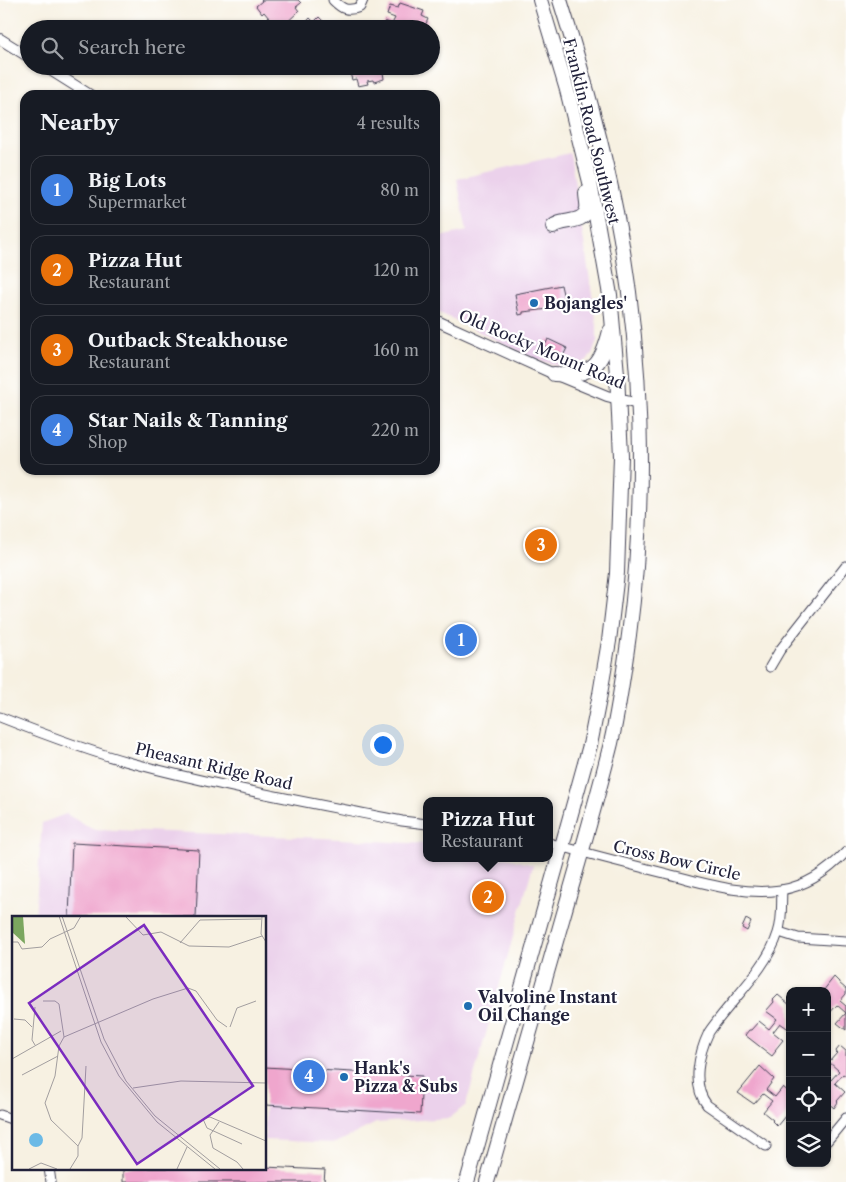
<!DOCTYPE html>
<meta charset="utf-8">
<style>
body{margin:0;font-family:"Libre Caslon Text",serif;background:#242831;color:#f1f3f6}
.controls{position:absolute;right:15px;bottom:15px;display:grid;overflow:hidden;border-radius:10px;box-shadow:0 1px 4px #0004}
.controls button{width:45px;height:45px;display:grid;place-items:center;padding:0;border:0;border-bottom:1px solid #363941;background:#171b24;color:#f1f3f6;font:25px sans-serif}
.you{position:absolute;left:382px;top:744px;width:18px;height:18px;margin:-12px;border:4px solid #fff;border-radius:50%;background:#1a73e8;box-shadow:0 0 0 8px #1a73e833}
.badge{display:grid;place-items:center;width:32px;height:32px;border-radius:50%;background:#db2777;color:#fff;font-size:16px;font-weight:700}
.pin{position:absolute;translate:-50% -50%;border:2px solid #fff;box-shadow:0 1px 5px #0006}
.popup{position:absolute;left:423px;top:797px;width:130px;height:65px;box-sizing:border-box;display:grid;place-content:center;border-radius:10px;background:#171b24;filter:drop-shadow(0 1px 4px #0005);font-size:16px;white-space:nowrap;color:#9ea1a6}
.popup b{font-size:19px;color:#f1f3f6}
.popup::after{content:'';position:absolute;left:50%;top:100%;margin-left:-10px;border:10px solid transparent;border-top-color:#171b24}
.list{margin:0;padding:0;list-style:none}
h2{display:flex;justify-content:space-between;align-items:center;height:65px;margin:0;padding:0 20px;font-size:21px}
h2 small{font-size:16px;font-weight:400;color:#9ea1a6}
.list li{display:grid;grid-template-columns:32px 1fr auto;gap:15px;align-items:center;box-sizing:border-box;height:70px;margin:0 10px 10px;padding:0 10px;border:1px solid #363941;border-radius:15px}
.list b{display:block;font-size:19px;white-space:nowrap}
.list p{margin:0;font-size:16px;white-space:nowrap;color:#9ea1a6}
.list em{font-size:16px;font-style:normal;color:#9ea1a6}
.icon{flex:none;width:28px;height:28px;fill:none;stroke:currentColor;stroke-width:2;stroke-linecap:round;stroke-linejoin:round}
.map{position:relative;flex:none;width:846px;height:1182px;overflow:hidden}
.search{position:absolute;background:#171b24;box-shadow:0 1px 4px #0004;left:20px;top:20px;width:420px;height:55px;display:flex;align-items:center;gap:12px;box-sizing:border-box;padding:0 18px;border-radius:28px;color:#9ea1a6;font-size:19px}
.panel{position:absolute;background:#171b24;box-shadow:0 1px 4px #0004;left:20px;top:90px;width:420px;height:385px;border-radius:15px}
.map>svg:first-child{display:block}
.built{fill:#ebd1eb}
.building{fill:#efa6cd}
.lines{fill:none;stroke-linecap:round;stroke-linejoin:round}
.minor-casing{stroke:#424154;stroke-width:11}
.tertiary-casing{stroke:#424154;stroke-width:12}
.trunk-casing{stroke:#424154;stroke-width:16}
.minor{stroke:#fff;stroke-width:9}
.tertiary{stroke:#fff;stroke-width:10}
.trunk{stroke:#fff;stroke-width:14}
.poi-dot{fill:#1f6fb2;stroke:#fff;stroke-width:2}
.labels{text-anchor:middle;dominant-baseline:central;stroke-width:4.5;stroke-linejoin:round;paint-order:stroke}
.street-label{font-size:16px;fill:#22223b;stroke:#fff}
.poi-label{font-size:16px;font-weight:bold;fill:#22223b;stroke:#fff;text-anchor:start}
.inset-road{fill:none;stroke:#a29e9f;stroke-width:1}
.view{fill:#7b2cbf;fill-opacity:0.15;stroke:#7b2cbf;stroke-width:2.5}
.inset-edge{fill:none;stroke:#22223b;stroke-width:2.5}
</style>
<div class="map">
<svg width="846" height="1182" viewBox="0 0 846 1182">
<rect width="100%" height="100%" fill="#fff"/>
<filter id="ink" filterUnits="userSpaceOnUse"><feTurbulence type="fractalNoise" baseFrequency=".02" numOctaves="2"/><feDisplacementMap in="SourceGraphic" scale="10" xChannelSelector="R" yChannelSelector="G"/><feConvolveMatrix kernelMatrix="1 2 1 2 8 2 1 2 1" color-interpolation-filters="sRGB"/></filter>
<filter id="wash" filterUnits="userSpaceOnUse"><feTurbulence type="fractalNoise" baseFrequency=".0096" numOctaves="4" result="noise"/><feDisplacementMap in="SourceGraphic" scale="20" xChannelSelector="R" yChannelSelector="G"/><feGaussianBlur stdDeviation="1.12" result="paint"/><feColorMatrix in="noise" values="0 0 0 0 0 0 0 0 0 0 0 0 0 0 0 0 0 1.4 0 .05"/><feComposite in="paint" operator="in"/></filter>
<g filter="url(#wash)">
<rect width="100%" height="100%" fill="#f7f1e2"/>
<g class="built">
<path d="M570 153 597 325V341L592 354 587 360 578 365 563 367 538 360 435 311V238L467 231 457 179Z"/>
<path d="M66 814 92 829 322 838 426 844 427 858H507L533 865 466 1105 450 1118 376 1123 336 1143 265 1140V917H35L42 823Z"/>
</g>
<g id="blocks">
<g class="building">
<path d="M261 0H298L301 3 296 7 299 11 282 27 279 22 272 27 267 20 269 18 264 12 262 14 256 6 262 1Z"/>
<path d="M400 3 424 11 422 16 428 19 424 28 382 29 385 21 392 24 395 18 387 15 390 6 398 8Z"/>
<path d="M319 17 326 24 321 29H300L310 18 314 22Z"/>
<path d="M350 66H387L388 70 383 72 384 79 374 82 373 80 367 81 368 84 358 86 356 79 352 80 350 73 352 72Z"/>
<path d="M561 285 565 303 549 306V309L523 312V314L519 315 515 294Z"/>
<path d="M548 339 567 348 563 356 544 348Z"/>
<path d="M72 843 199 850 196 917H69Z"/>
<path d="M746 919 751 922 747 931 742 928Z"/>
<path d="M834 977 839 982V983L846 989V994L840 1001 846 1006V1030L837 1023 846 1013 837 1005 827 1016V991H823Z"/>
<path d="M778 995 790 1005V1030L780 1023 773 1032 783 1040 775 1050 776 1051 772 1056 745 1035 749 1030H751L759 1021 769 1029 777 1019 766 1011 774 1002 773 1000Z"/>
<path d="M840 1046 846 1051V1076L843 1074 835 1083 845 1092 837 1101 838 1102 834 1108 827 1102V1076L831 1080 839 1071 829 1062 837 1053 836 1051Z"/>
<path d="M760 1066 774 1079 766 1090 775 1097 783 1087 790 1093V1110L777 1126 772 1121 773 1120 763 1112 772 1101 763 1094 754 1104 738 1093Z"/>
<path d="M265 1067 422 1076 420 1114 265 1105Z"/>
<path d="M265 1167 325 1170 324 1182H123V1168H265Z"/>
</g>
</g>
</g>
<g filter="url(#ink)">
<use href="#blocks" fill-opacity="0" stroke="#424154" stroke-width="1"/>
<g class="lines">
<g class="minor-casing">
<g id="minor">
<path d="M333 0C342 9 347 12 360 7L363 0"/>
<path d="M770 667 780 650 846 566"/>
<path d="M0 717C43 734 87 751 132 763 221 787 312 803 402 821L427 824"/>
<path d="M549 843C589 854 628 864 668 874 705 883 742 896 781 890 806 886 829 870 846 852"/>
<path d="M779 932 798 938 846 941"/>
<path d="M0 1115 14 1120"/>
<path d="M827 1141 846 1118"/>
<path d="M766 1146 707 1105C691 1085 699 1053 709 1032 730 1001 767 969 778 933 783 919 781 904 782 890"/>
<path d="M49 1168 51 1182"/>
</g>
</g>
<g class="tertiary-casing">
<g id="tertiary">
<path d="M0 39 29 57"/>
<path d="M44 66 90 95"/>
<path d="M435 320 554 374 607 396 638 404"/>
</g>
</g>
<g class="trunk-casing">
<g id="trunk">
<path d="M553 227C561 218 584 225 587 209 588 205 586 198 586 193"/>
<path d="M554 374C593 376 601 367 610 331"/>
<path d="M467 1182 562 846 590 745 600 694 609 641 617 573 621 456 617 374 610 295 590 182 567 90 540 0"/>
<path d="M487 1182C513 1092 538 1003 564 913 580 857 597 800 611 743 619 708 624 671 629 635 647 496 643 350 616 212 602 140 582 70 560 0"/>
</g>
</g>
<use href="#minor" class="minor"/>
<use href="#tertiary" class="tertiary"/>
<use href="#trunk" class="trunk"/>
</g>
</g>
<g class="poi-dot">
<circle cx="534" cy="303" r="5"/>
<circle cx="468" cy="1006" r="5"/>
<circle cx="344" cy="1077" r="5"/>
</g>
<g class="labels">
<g class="street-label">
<text transform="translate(592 131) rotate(76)">Franklin Road Southwest</text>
<text transform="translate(542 349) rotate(23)">Old Rocky Mount Road</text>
<text transform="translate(214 766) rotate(13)">Pheasant Ridge Road</text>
<text transform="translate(677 860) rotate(13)">Cross Bow Circle</text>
</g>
<g class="poi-label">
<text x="544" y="303">Bojangles'</text>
<text x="478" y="997">Valvoline Instant<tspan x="478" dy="18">Oil Change</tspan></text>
<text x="354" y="1068">Hank's<tspan x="354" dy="18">Pizza &amp; Subs</tspan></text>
</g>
</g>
<g transform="translate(12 916)">
<rect width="254" height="254" fill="#f7f1e2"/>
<path d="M0 0H11L13 28 0 16Z" fill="#7ba65f"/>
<path d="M17 224a7 7 0 1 1 14 0a7 7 0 1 1-14 0Z" fill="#6cbae6"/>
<path class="inset-road" d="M47 0 89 126 107 160 145 206 203 253M50 0 92 123 114 165 143 200 208 253M250 0 249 18 254 26M114 1 131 19 149 16 177 30 217 31 250 20M0 26H6L10 33 30 31 38 23 62 12 69 0M168 27 188 4 249 3M31 85H43L47 88 52 121M23 91 20 124 23 129M2 103 13 104 20 111M218 111 225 92 244 85M0 143 49 115M10 159 46 140M121 172 169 165 254 167M207 206 198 219 201 232 225 246 231 253M230 228 195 212 191 203 198 201 254 225M66 230 70 222 74 150M17 253 29 247 45 253M58 253 66 240V230L39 204 33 187 43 160 47 130 52 121 141 83 176 72 184 75 205 104 215 111M165 253 175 231"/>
<path class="view" d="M132 9 241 170 125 248 17 87Z"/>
<rect width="254" height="254" class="inset-edge"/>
</g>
</svg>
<div class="controls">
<button>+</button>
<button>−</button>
<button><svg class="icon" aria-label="locate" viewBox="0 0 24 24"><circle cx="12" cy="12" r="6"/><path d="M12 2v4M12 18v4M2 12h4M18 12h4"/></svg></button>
<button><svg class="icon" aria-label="layers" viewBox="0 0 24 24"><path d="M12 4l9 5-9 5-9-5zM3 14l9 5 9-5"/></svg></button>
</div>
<div class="you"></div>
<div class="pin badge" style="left:461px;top:640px;background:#3f7fe0">1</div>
<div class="pin badge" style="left:488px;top:897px;background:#e8710a">2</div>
<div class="popup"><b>Pizza Hut</b>Restaurant</div>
<div class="pin badge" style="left:541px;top:545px;background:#e8710a">3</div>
<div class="pin badge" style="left:309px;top:1076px;background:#3f7fe0">4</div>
<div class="search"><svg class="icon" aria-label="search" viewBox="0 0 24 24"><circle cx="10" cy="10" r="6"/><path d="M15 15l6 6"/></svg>Search here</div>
<section class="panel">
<h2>Nearby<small>4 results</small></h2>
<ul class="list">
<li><span class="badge" style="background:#3f7fe0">1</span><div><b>Big Lots</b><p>Supermarket</p></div><em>80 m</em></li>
<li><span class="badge" style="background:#e8710a">2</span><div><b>Pizza Hut</b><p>Restaurant</p></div><em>120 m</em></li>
<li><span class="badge" style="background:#e8710a">3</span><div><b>Outback Steakhouse</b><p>Restaurant</p></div><em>160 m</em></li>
<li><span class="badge" style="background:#3f7fe0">4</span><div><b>Star Nails &amp; Tanning</b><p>Shop</p></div><em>220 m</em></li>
</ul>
</section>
</div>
